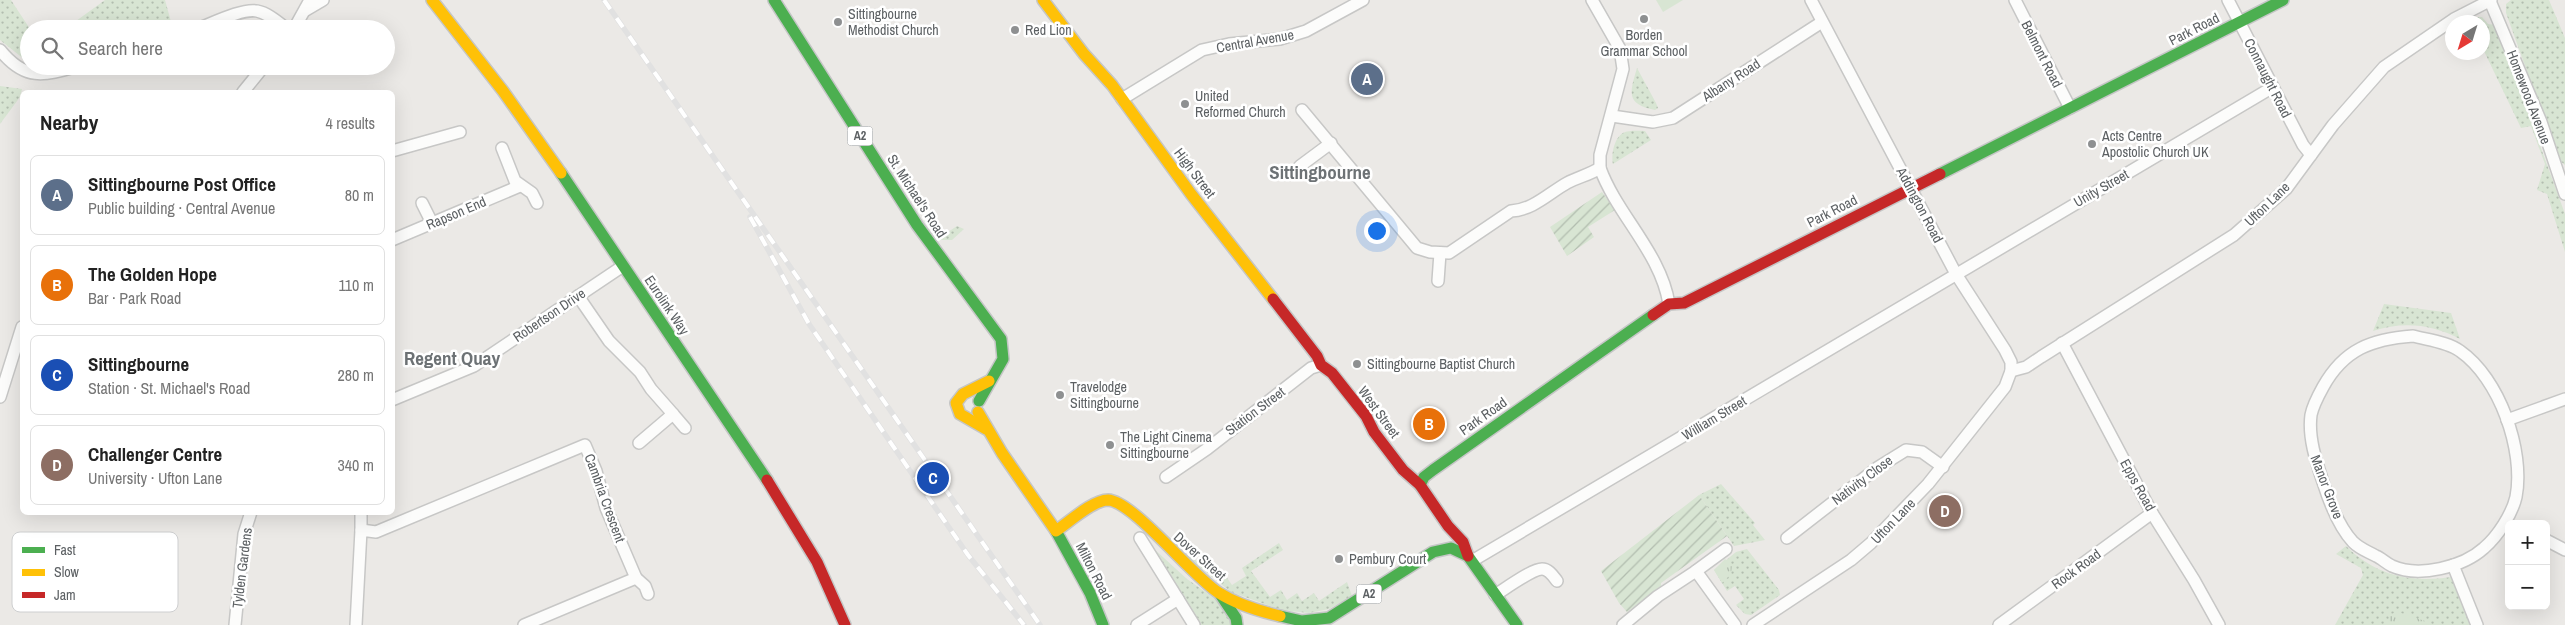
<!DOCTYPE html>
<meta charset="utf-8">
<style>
body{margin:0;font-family:"Archivo Narrow",sans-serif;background:#f2f2f2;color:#222}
.controls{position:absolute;right:15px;bottom:15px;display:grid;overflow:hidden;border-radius:8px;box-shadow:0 5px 20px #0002}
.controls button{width:45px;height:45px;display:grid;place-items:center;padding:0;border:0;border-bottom:1px solid #e0e0e0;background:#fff;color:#222;font:25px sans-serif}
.compass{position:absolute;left:2445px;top:15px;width:45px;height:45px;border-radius:50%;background:#fff;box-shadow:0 5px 20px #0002;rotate:218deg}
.you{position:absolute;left:1376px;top:230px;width:18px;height:18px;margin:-12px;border:4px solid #fff;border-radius:50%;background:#1a73e8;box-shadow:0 0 0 8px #1a73e833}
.badge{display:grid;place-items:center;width:32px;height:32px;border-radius:50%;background:#2563eb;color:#fff;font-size:16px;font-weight:700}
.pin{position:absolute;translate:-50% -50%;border:2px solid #fff;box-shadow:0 1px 5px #0006}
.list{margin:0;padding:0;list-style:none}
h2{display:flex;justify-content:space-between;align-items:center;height:65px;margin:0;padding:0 20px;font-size:21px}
h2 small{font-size:16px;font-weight:400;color:#767676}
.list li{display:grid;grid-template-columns:32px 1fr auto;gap:15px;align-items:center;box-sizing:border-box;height:80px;margin:0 10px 10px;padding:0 10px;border:1px solid #e0e0e0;border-radius:8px}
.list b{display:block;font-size:19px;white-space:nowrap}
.list p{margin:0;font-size:16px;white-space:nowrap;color:#767676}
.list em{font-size:16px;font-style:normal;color:#767676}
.icon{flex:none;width:28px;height:28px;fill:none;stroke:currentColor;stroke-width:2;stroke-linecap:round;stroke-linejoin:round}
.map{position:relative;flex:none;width:2565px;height:625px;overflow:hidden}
.search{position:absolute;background:#fff;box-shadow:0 5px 20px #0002;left:20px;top:20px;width:375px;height:55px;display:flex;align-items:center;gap:12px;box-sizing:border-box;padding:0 18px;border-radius:28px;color:#767676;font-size:19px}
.panel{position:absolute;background:#fff;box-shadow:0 5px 20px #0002;left:20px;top:90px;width:375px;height:425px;border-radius:8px}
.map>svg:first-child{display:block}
.grass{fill:url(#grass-dots)}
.park{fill:url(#park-tufts)}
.garden{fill:url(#garden-furrows)}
.pitch{fill:#d8e5d3}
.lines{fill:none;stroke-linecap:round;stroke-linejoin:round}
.street-casing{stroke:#c7c7c6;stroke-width:14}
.fast-casing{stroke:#c5c6c6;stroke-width:14}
.slow-casing{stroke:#c5c6c6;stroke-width:14}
.jam-casing{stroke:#c5c6c6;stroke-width:14}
.street{stroke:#fcfcfb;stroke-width:11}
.fast{stroke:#4caf50;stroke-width:11}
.slow{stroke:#ffc107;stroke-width:11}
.jam{stroke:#c62828;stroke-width:11}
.rail-casing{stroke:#e1e1e1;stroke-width:5.5}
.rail{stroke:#fff;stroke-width:4;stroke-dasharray:11;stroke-linecap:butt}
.poi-dot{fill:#8e9091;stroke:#fff;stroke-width:2}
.labels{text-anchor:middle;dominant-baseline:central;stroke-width:5;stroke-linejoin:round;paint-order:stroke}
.shield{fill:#fff;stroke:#8d9092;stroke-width:1}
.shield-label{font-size:12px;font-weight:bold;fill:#5c6063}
.poi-label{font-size:14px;fill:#5c6063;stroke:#fff;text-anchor:start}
.street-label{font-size:14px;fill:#5c6063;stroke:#fff}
.district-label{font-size:19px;font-weight:bold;fill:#6d7275;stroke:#fff}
.key{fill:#fff;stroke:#cecfd0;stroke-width:1}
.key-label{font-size:14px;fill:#5c6063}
</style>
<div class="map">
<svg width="2565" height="625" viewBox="0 0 2565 625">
<defs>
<pattern id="grass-dots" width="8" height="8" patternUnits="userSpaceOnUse" patternTransform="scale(1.25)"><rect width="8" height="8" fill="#d8e5d3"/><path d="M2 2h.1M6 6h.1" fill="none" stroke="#b2bdaf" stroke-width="1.8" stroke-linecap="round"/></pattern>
<pattern id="park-tufts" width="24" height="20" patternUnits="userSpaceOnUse" patternTransform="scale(1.25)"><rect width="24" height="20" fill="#d8e5d3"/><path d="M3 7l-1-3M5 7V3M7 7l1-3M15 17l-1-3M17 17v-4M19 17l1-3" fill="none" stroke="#b2bdaf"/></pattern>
<pattern id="garden-furrows" width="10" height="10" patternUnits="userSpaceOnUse" patternTransform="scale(1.25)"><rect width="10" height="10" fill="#d8e5d3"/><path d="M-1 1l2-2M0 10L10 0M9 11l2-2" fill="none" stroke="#b2bdaf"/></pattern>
</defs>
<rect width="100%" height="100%" fill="#ebe9e6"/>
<g class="grass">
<path d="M0 0H11L30 29 29 63 0 40Z"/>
<path d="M105 0H165L173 29H65Z"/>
<path d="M2511 0H2549L2565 38V165L2559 160 2506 13V4Z"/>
<path d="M2477 17H2482L2488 24 2496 25 2565 214V252L2547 194 2537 190 2545 164 2531 126 2521 128 2483 49 2482 22H2471Z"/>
<path d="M1637 68 1656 103 1658 108 1655 110C1625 104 1630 92 1637 68Z"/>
<path d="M0 86 22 89 20 97 0 124Z"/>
<path d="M1645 131 1651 140 1613 164C1611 155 1614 138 1623 133 1629 130 1638 131 1645 131Z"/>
<path d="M957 226 964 229 952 240H940L929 232 942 236Z"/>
<path d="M2384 304 2451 313 2460 339C2432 324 2403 321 2373 331Z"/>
<path d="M1721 484 1755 523 1753 525 1765 540 1734 546 1699 495Z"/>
<path d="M1279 543 1283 550 1251 571 1270 597 1281 590 1287 600 1297 593 1302 601 1314 593 1319 601 1347 582 1352 596 1329 609 1309 613 1281 610 1231 592 1177 549 1222 576 1225 575 1232 585 1246 576 1242 568Z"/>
<path d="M2346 546C2376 576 2411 583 2452 577L2471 625H2335L2363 575 2361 568 2336 554Z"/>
<path d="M1153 548 1187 579 1217 600 1232 625H1199Z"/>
<path d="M1747 549 1779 590 1780 595 1751 615 1745 614 1736 605 1744 599 1735 586 1727 591 1714 570 1736 552Z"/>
</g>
<g class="park">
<path d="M1725 559 1732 565 1731 574 1722 583 1714 570Z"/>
<path d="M2398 612 2425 621 2429 625H2391L2388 615Z"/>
</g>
<g class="garden">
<path d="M1602 192 1615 210 1588 227 1594 237 1567 256 1550 227Z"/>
<path d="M1699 495 1727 536 1661 583V586L1627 612 1619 603 1601 571Z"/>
</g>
<path class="pitch" d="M1656 0H1683L1663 12Z"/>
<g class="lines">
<g class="street-casing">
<g id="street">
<path d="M1592 0 1620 49 1623 69 1600 155V168C1617 215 1661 253 1669 304"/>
<path d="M2015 0 2070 108"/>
<path d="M2228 0 2303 145 2311 155"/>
<path d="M2490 1 2541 122 2565 194"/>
<path d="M306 10 323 0"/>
<path d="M197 29C211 24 242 8 257 11 268 13 278 22 287 29"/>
<path d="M294 29 310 0"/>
<path d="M0 50C25 81 43 76 78 66"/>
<path d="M243 92 264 66"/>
<path d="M1122 99 1202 50 1229 44 1280 39 1306 31 1363 0"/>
<path d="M1302 110 1417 248 1430 252 1449 253 1511 211C1533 210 1549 193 1567 183 1578 177 1589 175 1600 168"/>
<path d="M1612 116 1653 122 1673 118 1822 22"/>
<path d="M502 148 515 181 532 193 537 203"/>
<path d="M392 151 460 132"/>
<path d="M1300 166 1331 143"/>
<path d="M422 203 432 223"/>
<path d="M392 240 520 186"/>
<path d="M1438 281 1440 253"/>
<path d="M578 296 609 341 640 372 651 389 673 414 639 443"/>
<path d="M2413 336C2428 340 2448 342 2460 351 2499 378 2525 450 2516 497 2512 514 2498 536 2484 548 2463 567 2419 578 2392 566 2386 563 2381 558 2376 556 2367 551 2360 549 2353 542 2339 527 2329 501 2323 482 2316 461 2308 437 2311 415 2313 405 2318 396 2323 387 2344 349 2372 339 2413 336Z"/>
<path d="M2062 343 2152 513 2194 580 2219 625"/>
<path d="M2011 371 2026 367 2041 357 2234 235 2286 189 2333 125 2384 67 2454 19 2491 0"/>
<path d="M0 397 22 327"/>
<path d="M392 400 474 366 623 266"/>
<path d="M673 414 685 428"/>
<path d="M2507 420 2565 399"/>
<path d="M1166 477 1207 449 1311 368 1321 365"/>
<path d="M361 530V512"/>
<path d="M1140 538 1194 625"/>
<path d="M1787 538 1877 468 1906 450 1922 452 1943 467"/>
<path d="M2546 540 2565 550"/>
<path d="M1472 561 2273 87"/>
<path d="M2453 565 2477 625"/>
<path d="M1696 571 1726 549"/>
<path d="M636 578 645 586 648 594"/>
<path d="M1495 595C1505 589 1532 569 1542 569 1549 569 1553 576 1557 581"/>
<path d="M235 625 244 534 251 512"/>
<path d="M356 625 361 530 376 532 585 445 596 471 606 508 636 578 524 625"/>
<path d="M1137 625 1178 599"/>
<path d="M1623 625 1658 596 1696 571 1735 625"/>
<path d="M1753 625 1851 560 1871 543 1928 484 2005 387 2011 371V362L2005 350 1956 274 1811 0"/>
<path d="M1999 625 2152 513"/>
</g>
</g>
<g class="fast-casing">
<g id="fast">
<path d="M774 0 917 225 1001 339 1003 359 979 401"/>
<path d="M561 173 767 480"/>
<path d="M1940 174 2283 0"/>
<path d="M1420 485 1424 477 1433 470 1653 315"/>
<path d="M1056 531 1090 593 1103 625"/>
<path d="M1220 594 1236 618 1237 625"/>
<path d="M1280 616 1302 621 1329 618 1433 552 1451 548 1468 556 1517 625"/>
</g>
</g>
<g class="slow-casing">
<g id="slow">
<path d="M432 0 503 91 561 173"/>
<path d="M1043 0 1084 54 1112 85 1191 194 1273 299"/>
<path d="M978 412 1002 453 1056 531C1069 522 1093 500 1108 500 1133 501 1192 576 1219 593 1238 605 1259 611 1280 616"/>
<path d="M986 429 960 414 956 403 963 394 989 381"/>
</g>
</g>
<g class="jam-casing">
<g id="jam">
<path d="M1273 299 1317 356 1321 365 1332 373 1366 416 1374 432 1403 470 1420 485 1448 526 1463 542 1468 556"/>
<path d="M1653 315 1669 304 1684 303 1940 174"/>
<path d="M767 480 817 562 845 625"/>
</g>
</g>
<use href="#street" class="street"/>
<use href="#fast" class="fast"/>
<use href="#slow" class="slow"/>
<use href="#jam" class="jam"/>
<g class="rail-casing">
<g id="rail">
<path d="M604 0 1040 625"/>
<path d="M750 217 809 324 968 555 1024 625"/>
</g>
</g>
<use href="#rail" class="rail"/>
</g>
<g class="poi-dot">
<circle cx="1644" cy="19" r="5"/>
<circle cx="838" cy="22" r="5"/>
<circle cx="1015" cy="30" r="5"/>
<circle cx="1185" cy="104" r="5"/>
<circle cx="2092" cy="144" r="5"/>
<circle cx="1357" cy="364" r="5"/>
<circle cx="1060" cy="395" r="5"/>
<circle cx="1110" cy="445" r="5"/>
<circle cx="1339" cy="559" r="5"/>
</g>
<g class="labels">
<g class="shield">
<rect x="847.5" y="126.5" width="25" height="19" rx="4"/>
<rect x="1356.5" y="584.5" width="25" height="19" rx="4"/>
</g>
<g class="shield-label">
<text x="860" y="136">A2</text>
<text x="1369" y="594">A2</text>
</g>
<g class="poi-label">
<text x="848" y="14">Sittingbourne<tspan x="848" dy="16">Methodist Church</tspan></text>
<text x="1025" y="30">Red Lion</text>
<text x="1644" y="35" text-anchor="middle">Borden<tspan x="1644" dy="16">Grammar School</tspan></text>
<text x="1195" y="96">United<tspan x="1195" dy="16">Reformed Church</tspan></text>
<text x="2102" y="136">Acts Centre<tspan x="2102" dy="16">Apostolic Church UK</tspan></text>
<text x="1367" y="364">Sittingbourne Baptist Church</text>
<text x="1070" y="387">Travelodge<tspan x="1070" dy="16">Sittingbourne</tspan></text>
<text x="1120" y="437">The Light Cinema<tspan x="1120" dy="16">Sittingbourne</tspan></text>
<text x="1349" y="559">Pembury Court</text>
</g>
<g class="street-label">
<text transform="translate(2194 29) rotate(-27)">Park Road</text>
<text transform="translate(1255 41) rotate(-10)">Central Avenue</text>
<text transform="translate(2042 54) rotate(63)">Belmont Road</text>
<text transform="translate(2268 78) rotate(63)">Connaught Road</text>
<text transform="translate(1731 80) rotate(-33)">Albany Road</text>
<text transform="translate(2529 97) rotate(69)">Homewood Avenue</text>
<text transform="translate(1195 173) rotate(53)">High Street</text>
<text transform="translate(2101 188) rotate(-30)">Unity Street</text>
<text transform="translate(917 196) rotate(57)">St. Michael's Road</text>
<text transform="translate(2267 204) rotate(-44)">Ufton Lane</text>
<text transform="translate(1920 205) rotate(62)">Addington Road</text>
<text transform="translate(1832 211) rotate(-27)">Park Road</text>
<text transform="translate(456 213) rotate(-23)">Rapson End</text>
<text transform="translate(667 305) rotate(56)">Eurolink Way</text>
<text transform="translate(549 315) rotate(-34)">Robertson Drive</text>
<text transform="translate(1255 411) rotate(-37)">Station Street</text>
<text transform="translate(1379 412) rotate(54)">West Street</text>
<text transform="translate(1483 416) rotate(-35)">Park Road</text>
<text transform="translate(1714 418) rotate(-31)">William Street</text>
<text transform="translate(1862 480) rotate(-37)">Nativity Close</text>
<text transform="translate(2138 485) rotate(61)">Epps Road</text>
<text transform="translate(2327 487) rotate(69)">Manor Grove</text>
<text transform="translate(605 498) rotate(70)">Cambria Crescent</text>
<text transform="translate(1893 521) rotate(-46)">Ufton Lane</text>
<text transform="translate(1200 556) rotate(42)">Dover Street</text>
<text transform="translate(242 568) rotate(-83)">Tylden Gardens</text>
<text transform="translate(2076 569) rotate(-36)">Rock Road</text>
<text transform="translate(1094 571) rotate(63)">Milton Road</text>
</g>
<g class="district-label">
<text x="1320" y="172">Sittingbourne</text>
<text x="452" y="358">Regent Quay</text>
</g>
</g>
<rect x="12" y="532" width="166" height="80" rx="8" class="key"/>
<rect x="22" y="547" width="23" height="6" fill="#4caf50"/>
<rect x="22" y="569" width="23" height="7" fill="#ffc107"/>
<rect x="22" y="592" width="23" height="6" fill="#c62828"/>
<g class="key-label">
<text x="54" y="555">Fast</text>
<text x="54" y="577">Slow</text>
<text x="54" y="600">Jam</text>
</g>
</svg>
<div class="controls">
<button>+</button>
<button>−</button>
</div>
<svg class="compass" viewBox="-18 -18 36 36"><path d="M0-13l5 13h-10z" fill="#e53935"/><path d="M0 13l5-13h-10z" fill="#767676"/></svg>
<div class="you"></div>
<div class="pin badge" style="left:1367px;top:79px;background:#5c6f8a">A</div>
<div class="pin badge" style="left:1429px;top:424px;background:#e8710a">B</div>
<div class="pin badge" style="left:933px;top:478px;background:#1a4fb4">C</div>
<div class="pin badge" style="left:1945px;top:511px;background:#8d6e63">D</div>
<div class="search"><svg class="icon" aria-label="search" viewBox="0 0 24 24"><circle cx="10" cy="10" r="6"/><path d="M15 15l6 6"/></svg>Search here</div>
<section class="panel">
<h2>Nearby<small>4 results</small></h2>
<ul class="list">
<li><span class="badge" style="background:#5c6f8a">A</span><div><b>Sittingbourne Post Office</b><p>Public building · Central Avenue</p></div><em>80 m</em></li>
<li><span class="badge" style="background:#e8710a">B</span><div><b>The Golden Hope</b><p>Bar · Park Road</p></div><em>110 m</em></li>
<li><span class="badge" style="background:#1a4fb4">C</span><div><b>Sittingbourne</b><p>Station · St. Michael's Road</p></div><em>280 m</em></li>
<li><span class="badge" style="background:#8d6e63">D</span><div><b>Challenger Centre</b><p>University · Ufton Lane</p></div><em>340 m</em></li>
</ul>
</section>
</div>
